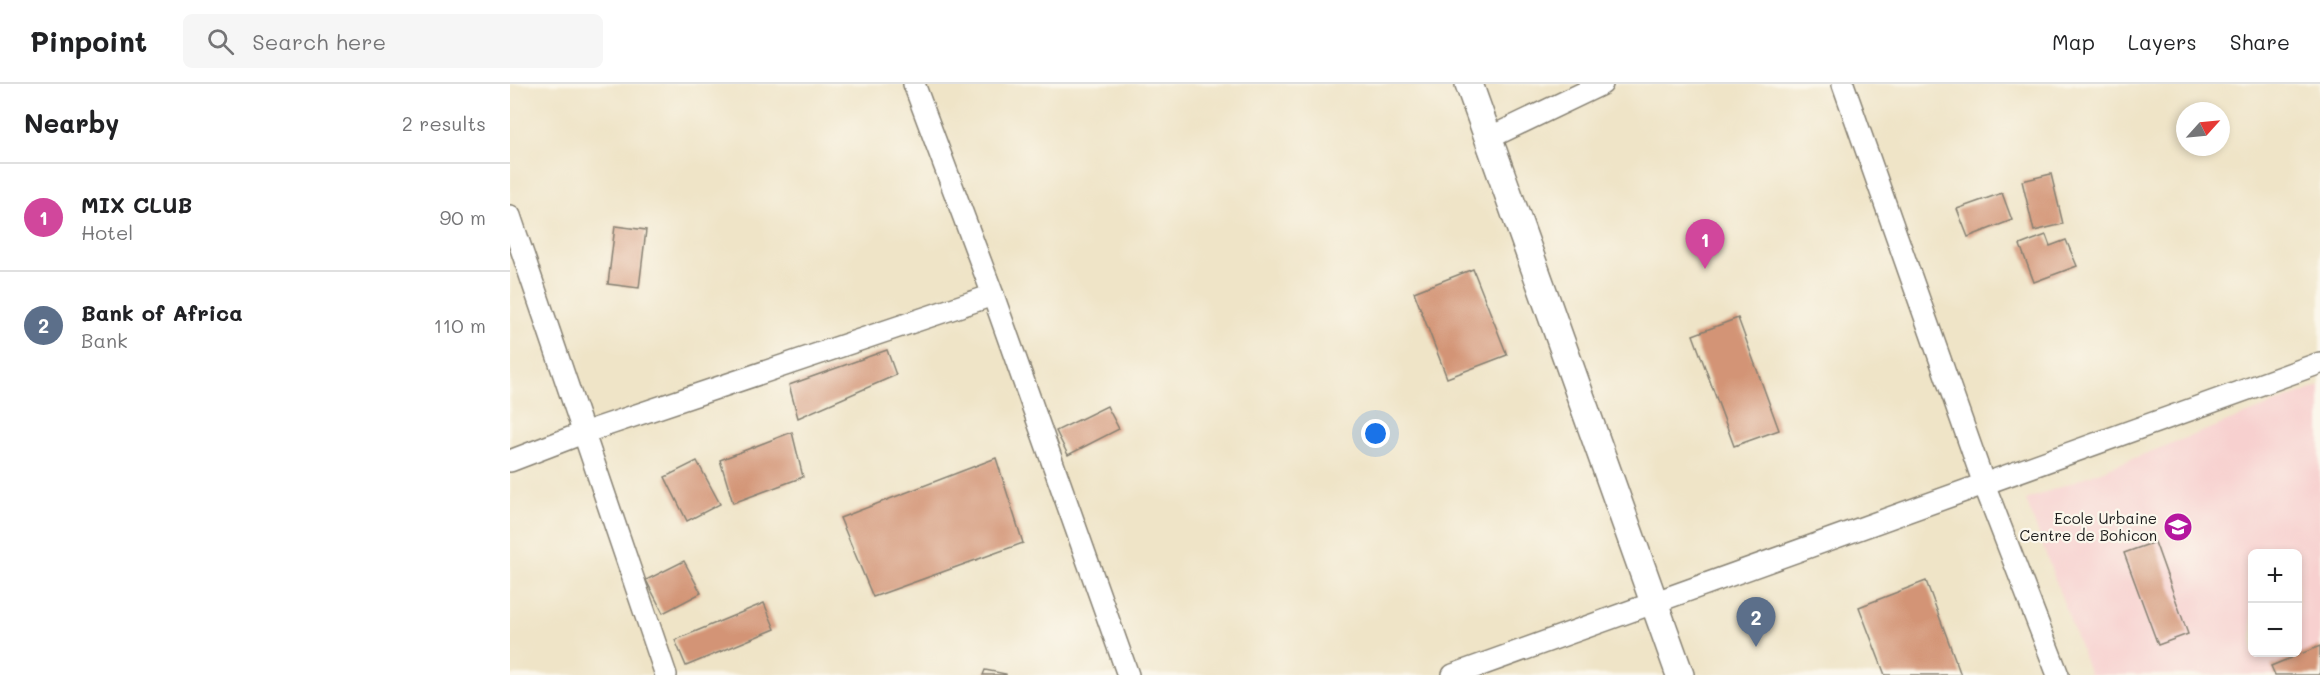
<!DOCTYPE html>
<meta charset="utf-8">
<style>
body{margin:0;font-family:Mali,sans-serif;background:#f6f6f6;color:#202124}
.controls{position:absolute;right:18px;bottom:18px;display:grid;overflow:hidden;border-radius:9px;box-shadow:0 3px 9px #0003}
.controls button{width:54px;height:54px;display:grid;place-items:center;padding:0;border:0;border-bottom:2px solid #e0e0e0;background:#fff;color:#202124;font:30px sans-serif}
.compass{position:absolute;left:1666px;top:18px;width:54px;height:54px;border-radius:50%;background:#fff;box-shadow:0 3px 9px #0003;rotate:63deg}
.you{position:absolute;left:866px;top:350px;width:21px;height:21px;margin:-15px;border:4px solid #fff;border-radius:50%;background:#1a73e8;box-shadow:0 0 0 9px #1a73e833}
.badge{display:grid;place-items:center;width:39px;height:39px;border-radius:50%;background:#b5179e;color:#fff;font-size:20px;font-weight:700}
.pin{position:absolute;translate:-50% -50px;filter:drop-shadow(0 2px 3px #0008)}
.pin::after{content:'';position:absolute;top:32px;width:21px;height:18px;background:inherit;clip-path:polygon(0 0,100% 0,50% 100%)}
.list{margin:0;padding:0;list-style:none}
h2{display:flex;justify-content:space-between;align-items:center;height:78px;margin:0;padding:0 24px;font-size:26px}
h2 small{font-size:20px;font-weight:400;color:#757577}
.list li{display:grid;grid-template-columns:39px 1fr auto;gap:18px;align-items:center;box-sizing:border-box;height:108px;padding:0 24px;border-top:2px solid #e0e0e0}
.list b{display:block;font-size:22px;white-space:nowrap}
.list p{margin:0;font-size:20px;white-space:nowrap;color:#757577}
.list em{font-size:20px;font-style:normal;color:#757577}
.icon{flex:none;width:33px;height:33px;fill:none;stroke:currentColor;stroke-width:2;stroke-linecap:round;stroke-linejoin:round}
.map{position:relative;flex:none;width:1810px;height:591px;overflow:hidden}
header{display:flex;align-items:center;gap:36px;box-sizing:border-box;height:84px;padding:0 30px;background:#fff;border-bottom:2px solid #e0e0e0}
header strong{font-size:28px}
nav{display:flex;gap:33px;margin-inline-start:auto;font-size:21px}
.search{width:420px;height:54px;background:#f6f6f6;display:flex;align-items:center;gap:15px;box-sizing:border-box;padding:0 21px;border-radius:9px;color:#757577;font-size:22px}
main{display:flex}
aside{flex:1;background:#fff}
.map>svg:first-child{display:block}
.built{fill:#f7d0cf;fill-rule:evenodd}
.building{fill:#d39476}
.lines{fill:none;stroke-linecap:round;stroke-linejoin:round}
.minor-casing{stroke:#868072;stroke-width:24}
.tertiary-casing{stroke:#868072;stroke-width:30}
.minor{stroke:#fff;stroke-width:21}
.tertiary{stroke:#fff;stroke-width:27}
.labels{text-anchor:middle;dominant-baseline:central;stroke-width:4.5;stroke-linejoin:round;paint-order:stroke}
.poi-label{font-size:15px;fill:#1c1c1c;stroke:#fbf7ec;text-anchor:end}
</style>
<header>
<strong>Pinpoint</strong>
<div class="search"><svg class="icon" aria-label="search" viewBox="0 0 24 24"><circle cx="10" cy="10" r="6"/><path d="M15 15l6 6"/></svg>Search here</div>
<nav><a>Map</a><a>Layers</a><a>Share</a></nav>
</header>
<main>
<aside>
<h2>Nearby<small>2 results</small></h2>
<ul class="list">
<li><span class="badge" style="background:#d1479c">1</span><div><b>MIX CLUB</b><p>Hotel</p></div><em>90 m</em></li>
<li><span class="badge" style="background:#5c6f8a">2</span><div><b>Bank of Africa</b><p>Bank</p></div><em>110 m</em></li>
</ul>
</aside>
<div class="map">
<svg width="1810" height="591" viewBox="0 0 1810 591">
<rect width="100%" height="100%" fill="#fbf7ec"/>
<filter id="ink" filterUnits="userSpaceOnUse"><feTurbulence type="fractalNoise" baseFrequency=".0167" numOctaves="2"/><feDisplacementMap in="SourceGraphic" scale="12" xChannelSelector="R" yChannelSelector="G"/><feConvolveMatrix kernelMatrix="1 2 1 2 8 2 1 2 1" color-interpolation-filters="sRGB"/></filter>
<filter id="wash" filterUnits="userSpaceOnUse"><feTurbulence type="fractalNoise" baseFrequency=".008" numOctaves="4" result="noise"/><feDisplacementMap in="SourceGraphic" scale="24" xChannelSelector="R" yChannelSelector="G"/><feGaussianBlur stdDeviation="1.35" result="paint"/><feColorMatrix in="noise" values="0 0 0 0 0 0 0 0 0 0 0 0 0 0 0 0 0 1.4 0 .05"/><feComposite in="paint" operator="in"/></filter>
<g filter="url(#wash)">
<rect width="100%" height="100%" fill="#efe4c7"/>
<path class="built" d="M1810 302V591H1580L1516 416ZM1742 470H1788V568H1742Z"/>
<g id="blocks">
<g class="building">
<path d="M1541 90 1553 140 1524 147 1512 97Z"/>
<path d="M1492 109 1502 136 1458 153 1447 125Z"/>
<path d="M105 142 136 146 129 204 98 200Z"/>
<path d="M1536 151 1540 162 1556 156 1567 182 1524 198 1510 161Z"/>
<path d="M963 185 997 271 937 294 904 208Z"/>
<path d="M1228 234 1269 346 1224 362 1183 251Z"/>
<path d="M377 266 386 291 288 334 279 301Z"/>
<path d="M597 322 609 345 558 371 546 347Z"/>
<path d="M282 348 293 393 223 419 210 376Z"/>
<path d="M486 374 513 459 363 513 330 434Z"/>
<path d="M187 377 210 420 177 437 155 393Z"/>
<path d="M1645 458 1678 550 1648 561 1614 469Z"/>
<path d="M174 477 191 509 153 529 136 496Z"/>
<path d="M1416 497 1451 591H1375L1349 523Z"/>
<path d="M254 519 265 545 176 582 165 556Z"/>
<path d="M1810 562V591H1765L1761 582Z"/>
<path d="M475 586 496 590V591H473Z"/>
</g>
</g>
</g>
<g filter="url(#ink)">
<use href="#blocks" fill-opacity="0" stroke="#868072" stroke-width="1.5"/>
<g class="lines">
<g class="minor-casing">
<g id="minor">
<path d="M404 0 483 211 618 591"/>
<path d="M1333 0 1474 400 1548 591"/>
<path d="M979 54 1092 0"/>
<path d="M0 132 156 591"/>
<path d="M0 377 73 349 483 211"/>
<path d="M943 591 1810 279"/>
</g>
</g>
<g class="tertiary-casing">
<path id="tertiary" d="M959 0 1170 591"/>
</g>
<use href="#minor" class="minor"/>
<use href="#tertiary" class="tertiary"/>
</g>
</g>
<defs>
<g id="school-disc" transform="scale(1.5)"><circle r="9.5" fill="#b5179e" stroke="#fbf7ec"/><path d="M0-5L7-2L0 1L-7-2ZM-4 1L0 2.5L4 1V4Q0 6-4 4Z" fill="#fff"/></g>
</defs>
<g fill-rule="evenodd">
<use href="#school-disc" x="1668" y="443"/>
</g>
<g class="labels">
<g class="poi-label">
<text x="1647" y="434">Ecole Urbaine<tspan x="1647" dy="17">Centre de Bohicon</tspan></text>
</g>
</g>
</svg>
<div class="controls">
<button>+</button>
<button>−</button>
</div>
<svg class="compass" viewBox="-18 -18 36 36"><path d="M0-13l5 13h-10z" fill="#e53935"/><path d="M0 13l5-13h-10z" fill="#757577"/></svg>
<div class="you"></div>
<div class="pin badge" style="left:1195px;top:185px;background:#d1479c">1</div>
<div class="pin badge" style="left:1246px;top:563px;background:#5c6f8a">2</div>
</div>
</main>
